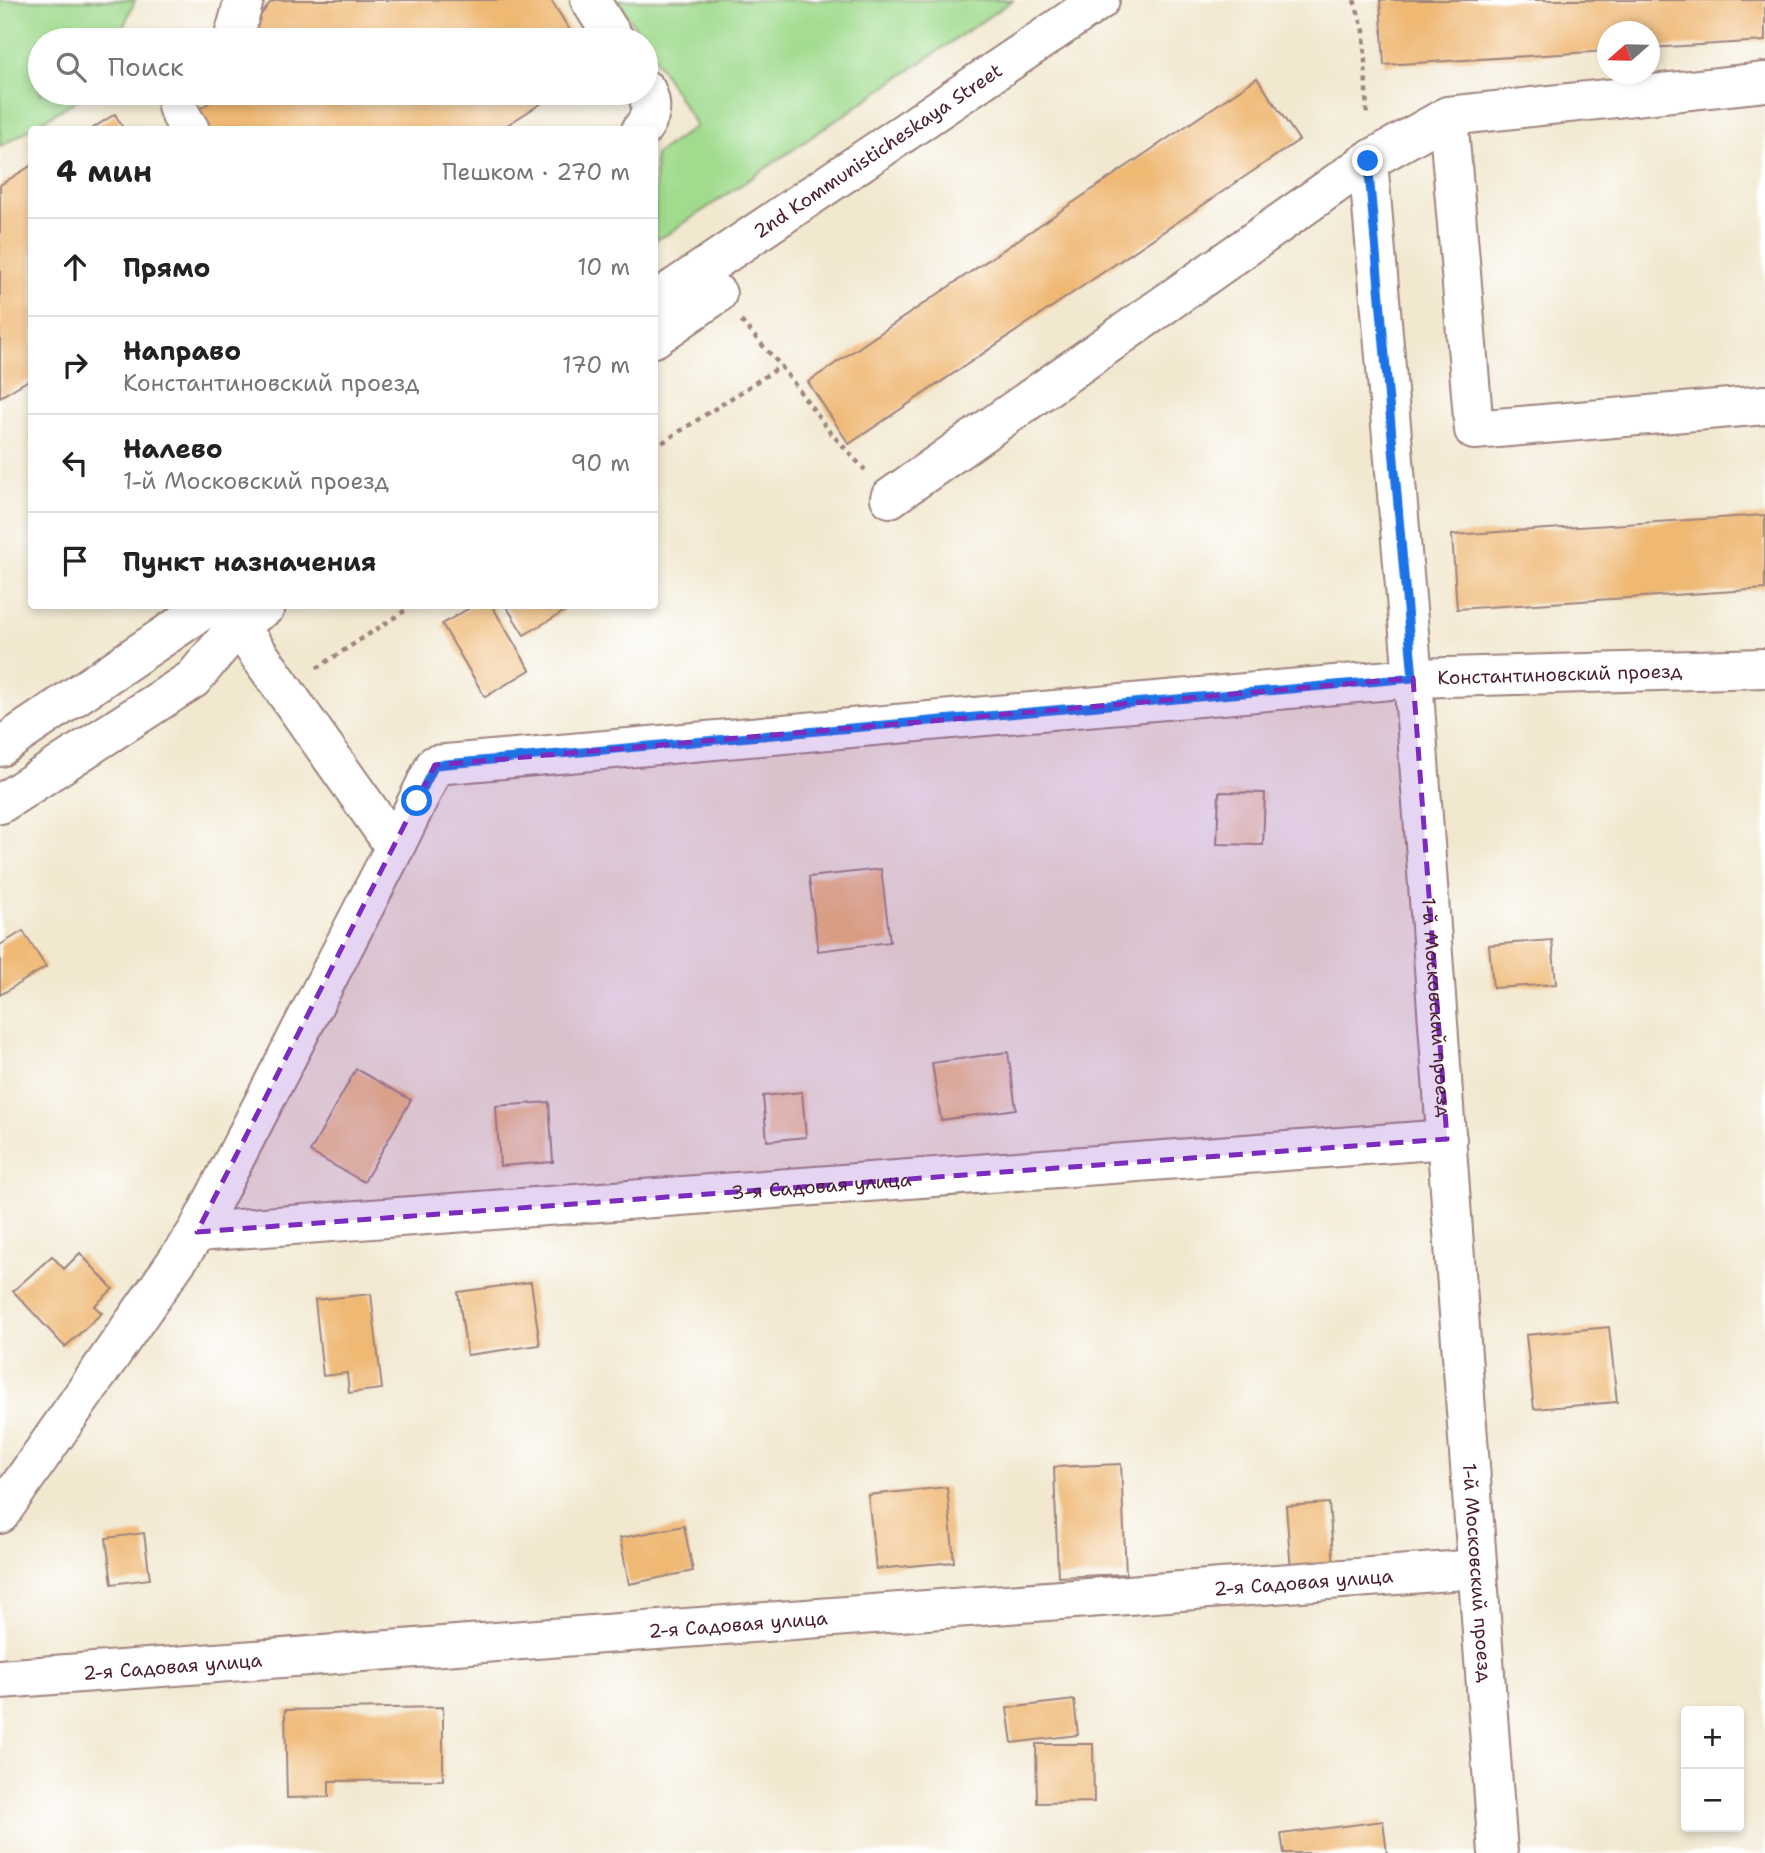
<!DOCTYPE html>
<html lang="ru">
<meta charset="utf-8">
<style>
body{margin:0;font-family:"Shantell Sans",sans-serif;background:#f6f6f6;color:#222}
.controls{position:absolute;right:21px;bottom:21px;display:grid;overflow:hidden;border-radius:7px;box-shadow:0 4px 10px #0003}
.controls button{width:63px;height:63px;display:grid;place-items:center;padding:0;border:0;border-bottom:2px solid #e0e0e0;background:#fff;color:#222;font:35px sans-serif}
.compass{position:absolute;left:1597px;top:21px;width:63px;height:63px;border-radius:50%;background:#fff;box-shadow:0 4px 10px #0003;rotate:250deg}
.stop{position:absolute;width:21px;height:21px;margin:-16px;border:5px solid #1a73e8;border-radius:50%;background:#fff}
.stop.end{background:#1a73e8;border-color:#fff;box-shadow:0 2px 7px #0008}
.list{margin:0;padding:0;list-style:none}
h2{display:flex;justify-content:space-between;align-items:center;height:91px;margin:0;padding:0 28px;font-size:30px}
h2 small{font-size:23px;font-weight:400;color:#767676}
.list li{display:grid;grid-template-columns:46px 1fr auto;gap:21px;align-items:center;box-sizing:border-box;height:98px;padding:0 28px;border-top:2px solid #e0e0e0}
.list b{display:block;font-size:26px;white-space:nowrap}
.list p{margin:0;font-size:23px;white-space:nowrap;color:#767676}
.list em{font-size:23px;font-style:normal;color:#767676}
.icon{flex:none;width:38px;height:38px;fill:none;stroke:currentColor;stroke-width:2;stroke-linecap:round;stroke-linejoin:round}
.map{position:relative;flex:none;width:1765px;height:1853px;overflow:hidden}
.search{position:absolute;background:#fff;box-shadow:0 4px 10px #0003;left:28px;top:28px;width:630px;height:77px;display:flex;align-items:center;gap:18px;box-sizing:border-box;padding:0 24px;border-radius:38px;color:#767676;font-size:26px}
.panel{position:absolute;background:#fff;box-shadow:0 4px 10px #0003;left:28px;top:126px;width:630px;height:483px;border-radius:7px}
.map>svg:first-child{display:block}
.green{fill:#a0db8e;stroke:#757d5c;stroke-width:2}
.building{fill:#efb873}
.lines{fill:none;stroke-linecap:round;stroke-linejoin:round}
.minor-casing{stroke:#9e847e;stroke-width:42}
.path{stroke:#9e847e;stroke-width:4.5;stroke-dasharray:5 5;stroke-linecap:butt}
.minor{stroke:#fff;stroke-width:38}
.route{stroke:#1a73e8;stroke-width:9}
.marked{fill:#7b2cbf;fill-opacity:0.2;stroke:#7b2cbf;stroke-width:5;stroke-dasharray:14 9;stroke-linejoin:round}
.labels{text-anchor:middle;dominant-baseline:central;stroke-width:7;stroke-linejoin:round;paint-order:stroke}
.street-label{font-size:19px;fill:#4a1f2b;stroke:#fff}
</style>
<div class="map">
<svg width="1765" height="1853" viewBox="0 0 1765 1853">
<rect width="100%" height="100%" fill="#fff"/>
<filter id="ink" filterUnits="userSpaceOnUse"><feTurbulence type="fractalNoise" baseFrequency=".0143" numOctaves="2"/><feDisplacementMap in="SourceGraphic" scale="14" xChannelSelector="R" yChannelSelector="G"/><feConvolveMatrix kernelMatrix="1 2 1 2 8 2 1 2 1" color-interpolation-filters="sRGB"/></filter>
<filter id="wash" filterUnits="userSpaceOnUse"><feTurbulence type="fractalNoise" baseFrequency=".00686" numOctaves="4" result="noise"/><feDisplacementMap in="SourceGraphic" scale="28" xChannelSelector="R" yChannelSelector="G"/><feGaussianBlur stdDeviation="1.57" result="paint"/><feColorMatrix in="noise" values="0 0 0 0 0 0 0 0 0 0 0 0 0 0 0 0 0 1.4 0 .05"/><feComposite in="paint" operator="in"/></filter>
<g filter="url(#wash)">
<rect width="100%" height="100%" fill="#f2e8d0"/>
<g class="green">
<path d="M0 0H135L123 28 115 40H40V93H88L0 147Z"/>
<path d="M618 0H1013L729 193 668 234 655 240V155L696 126 646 44V40H643Z"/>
</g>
<g id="blocks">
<g class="building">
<path d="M276 0H551L576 40H252L261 15 270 3Z"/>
<path d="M1380 0H1765V41L1650 48V32H1608V51L1384 65Z"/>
<path d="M1257 78 1299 140 849 444 808 382Z"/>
<path d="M225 93H558L499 130H209L197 110Z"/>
<path d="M115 114 124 130H90Z"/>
<path d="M32 165V378L0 397V185Z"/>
<path d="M1765 515V589L1457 609 1452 535Z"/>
<path d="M473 606H492L530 670 485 697 442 624Z"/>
<path d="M506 606H561L565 611 524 635Z"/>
<path d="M1219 792 1265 793 1263 845 1217 844Z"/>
<path d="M881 869 890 942 818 951 809 877Z"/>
<path d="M23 931 46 967 0 995V945Z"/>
<path d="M1552 940 1556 984 1493 988 1489 945Z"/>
<path d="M1008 1052 1016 1109 941 1120 932 1063Z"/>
<path d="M356 1069 411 1100 364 1182 310 1152Z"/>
<path d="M802 1092 806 1137 767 1141 763 1096Z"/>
<path d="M549 1102 553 1162 500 1166 496 1106Z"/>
<path d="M80 1253 113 1289 94 1306 102 1313 65 1347 13 1291 52 1256 64 1269Z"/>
<path d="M531 1282 540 1345 467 1355 458 1292Z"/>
<path d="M371 1294 382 1389 349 1393 347 1373 323 1376 315 1300Z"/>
<path d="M1609 1327 1617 1402 1534 1409 1526 1335Z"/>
<path d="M1121 1464 1126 1574 1058 1577 1054 1467Z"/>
<path d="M947 1487 954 1562 876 1569 868 1495Z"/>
<path d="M1329 1503 1334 1568 1291 1571 1286 1506Z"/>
<path d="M684 1526 693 1571 629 1584 620 1538Z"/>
<path d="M144 1533 150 1579 112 1584 106 1538Z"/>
<path d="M1074 1700 1078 1735 1012 1743 1007 1708Z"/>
<path d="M443 1707V1780L329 1781V1797L287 1798 285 1710Z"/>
<path d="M1036 1744H1093L1094 1802 1037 1803Z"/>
<path d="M1383 1821 1387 1853H1284L1281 1834Z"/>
</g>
</g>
</g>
<g filter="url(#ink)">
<use href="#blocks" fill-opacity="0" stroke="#9e847e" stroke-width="2"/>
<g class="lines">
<g class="minor-casing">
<g id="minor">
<path d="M590 0 615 40"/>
<path d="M233 40 244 0"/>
<path d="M177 93C173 106 183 118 190 130"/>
<path d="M1448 116 1474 430 1765 405"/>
<path d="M641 130C652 117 653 105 646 90"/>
<path id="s1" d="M1368 161 1413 678 1498 1853"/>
<path id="s2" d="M654 302 1100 0"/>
<path d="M654 338 717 294"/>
<path d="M890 498 1368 161 1448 116 1765 82"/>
<path d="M266 606 238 625 395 847"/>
<path d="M0 747 209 606"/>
<path d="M0 804 193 679 238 625"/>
<path id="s3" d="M197 1232 1447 1139"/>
<path id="s4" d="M0 1514 197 1232 395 847 435 765 1413 678 1765 668"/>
<path id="s5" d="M0 1679 1477 1569"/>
</g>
</g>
<g class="path">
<path d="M1354 0 1364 31 1367 117"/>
<path d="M741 321 781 366 830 432 865 470"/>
<path d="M654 448 781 366"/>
<path d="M317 668 412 606"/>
</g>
<use href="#minor" class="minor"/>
</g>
</g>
<g class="lines" filter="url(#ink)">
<path class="route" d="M417 801 435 765 1413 678 1368 161"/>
</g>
<path class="marked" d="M1413 678 1447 1139 197 1232 435 765Z"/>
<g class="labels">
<g class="street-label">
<text stroke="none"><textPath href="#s2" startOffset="270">2nd Kommunisticheskaya Street</textPath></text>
<text stroke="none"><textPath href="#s4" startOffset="1997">Константиновский проезд</textPath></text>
<text stroke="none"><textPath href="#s1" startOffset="849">1-й Московский проезд</textPath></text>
<text stroke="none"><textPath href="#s3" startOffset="626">3-я Садовая улица</textPath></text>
<text stroke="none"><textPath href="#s1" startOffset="1416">1-й Московский проезд</textPath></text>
<text stroke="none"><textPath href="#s5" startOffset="1307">2-я Садовая улица</textPath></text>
<text stroke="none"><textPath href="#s5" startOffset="740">2-я Садовая улица</textPath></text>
<text stroke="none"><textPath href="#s5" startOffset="173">2-я Садовая улица</textPath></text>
</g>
</g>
</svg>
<div class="controls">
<button>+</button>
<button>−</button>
</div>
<svg class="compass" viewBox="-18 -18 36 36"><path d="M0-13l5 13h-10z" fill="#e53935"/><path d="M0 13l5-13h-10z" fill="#767676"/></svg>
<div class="stop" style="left:417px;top:801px"></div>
<div class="stop end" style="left:1368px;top:161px"></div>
<div class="search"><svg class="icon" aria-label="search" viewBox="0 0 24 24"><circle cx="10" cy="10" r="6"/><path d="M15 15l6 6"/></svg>Поиск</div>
<section class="panel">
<h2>4 мин<small>Пешком · 270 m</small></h2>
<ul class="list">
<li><svg class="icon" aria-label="ahead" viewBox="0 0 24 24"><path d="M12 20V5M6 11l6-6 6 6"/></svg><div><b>Прямо</b></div><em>10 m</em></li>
<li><svg class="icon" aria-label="right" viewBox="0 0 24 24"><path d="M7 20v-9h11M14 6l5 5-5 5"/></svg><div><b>Направо</b><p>Константиновский проезд</p></div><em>170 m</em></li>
<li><svg class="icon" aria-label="left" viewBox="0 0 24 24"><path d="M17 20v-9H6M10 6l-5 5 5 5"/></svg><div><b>Налево</b><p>1-й Московский проезд</p></div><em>90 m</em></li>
<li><svg class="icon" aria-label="arrive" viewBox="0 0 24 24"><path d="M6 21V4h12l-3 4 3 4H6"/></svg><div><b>Пункт назначения</b></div></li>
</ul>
</section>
</div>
